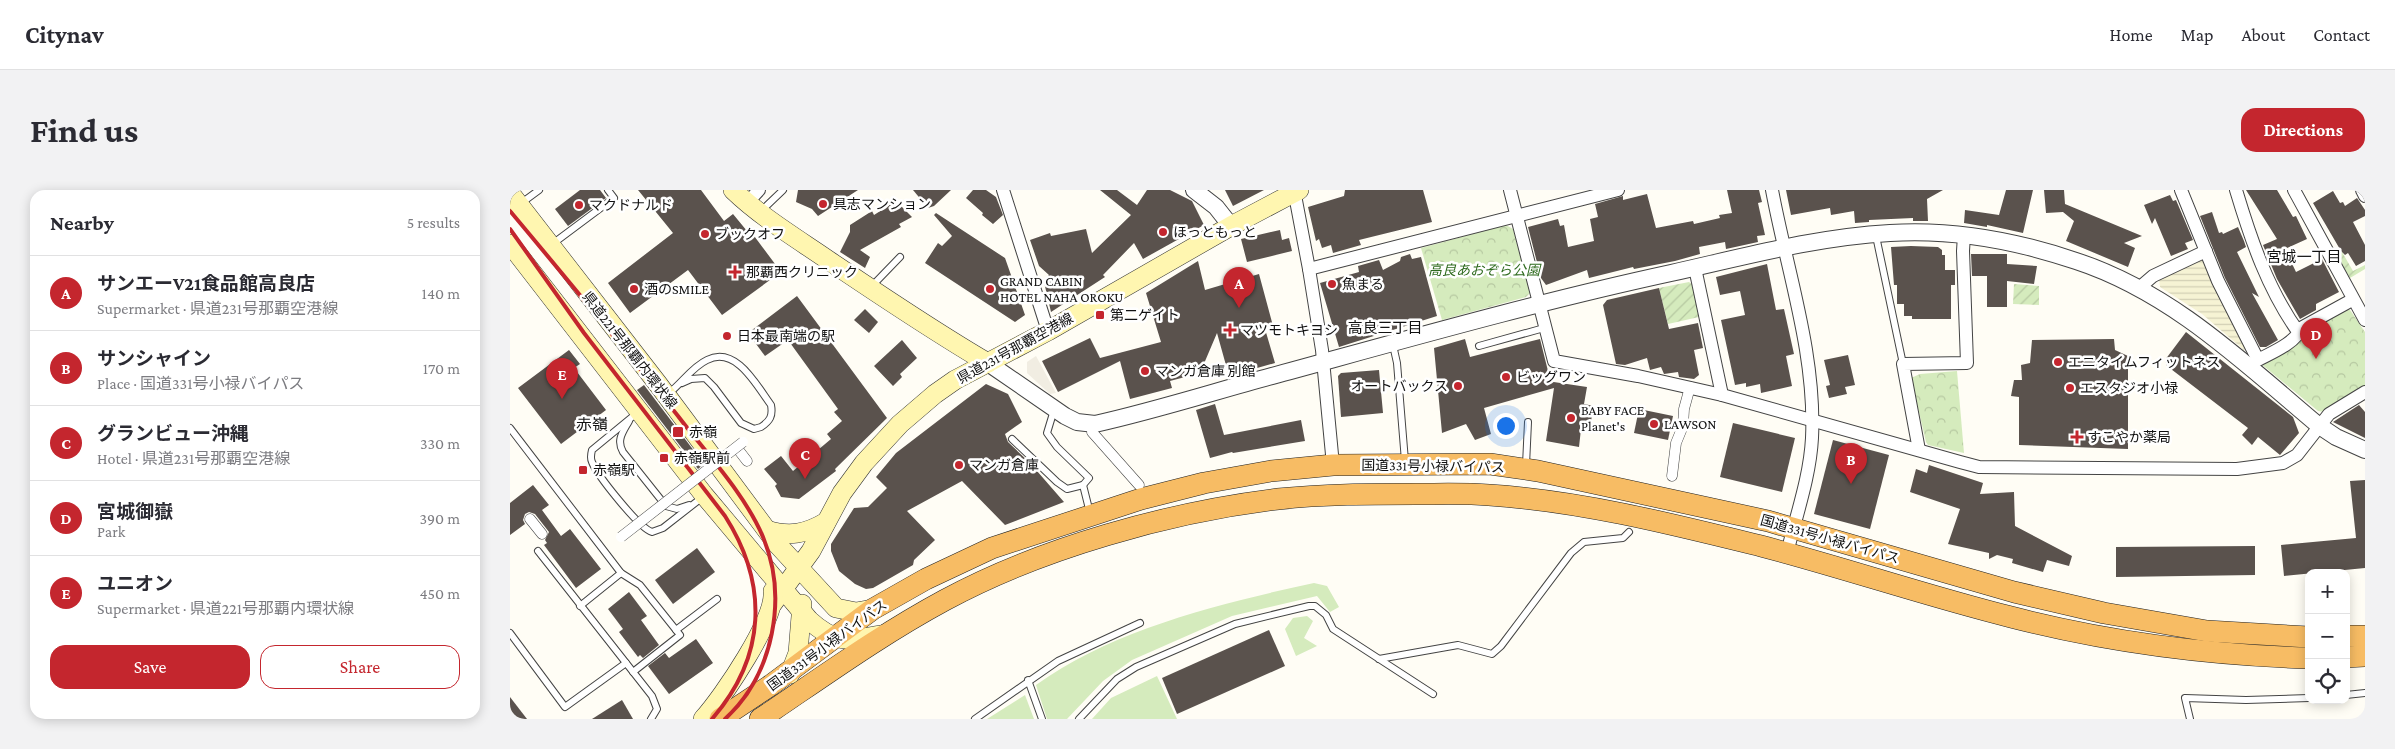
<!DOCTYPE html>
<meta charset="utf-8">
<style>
body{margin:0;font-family:"Crimson Pro","Noto Sans JP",serif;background:#f2f2f3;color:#2b2b33}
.controls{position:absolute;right:15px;bottom:15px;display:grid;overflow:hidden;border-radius:10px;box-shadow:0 2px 12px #0003}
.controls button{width:45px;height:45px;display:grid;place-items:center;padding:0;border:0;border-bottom:1px solid #e1e1e2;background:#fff;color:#2b2b33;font:25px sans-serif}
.you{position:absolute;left:995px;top:235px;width:18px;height:18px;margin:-12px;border:4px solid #fff;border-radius:50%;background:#1a73e8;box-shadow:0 0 0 8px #1a73e833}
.badge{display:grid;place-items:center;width:32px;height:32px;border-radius:50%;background:#c4262e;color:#fff;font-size:16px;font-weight:700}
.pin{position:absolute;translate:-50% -41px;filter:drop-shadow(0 1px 2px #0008)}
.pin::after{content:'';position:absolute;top:26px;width:18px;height:15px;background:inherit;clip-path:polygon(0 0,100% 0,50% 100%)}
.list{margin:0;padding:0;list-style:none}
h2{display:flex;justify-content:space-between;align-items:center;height:65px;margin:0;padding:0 20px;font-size:21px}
h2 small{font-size:16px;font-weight:400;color:#7c7c81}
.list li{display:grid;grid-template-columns:32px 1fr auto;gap:15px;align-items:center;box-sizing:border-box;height:75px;padding:0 20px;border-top:1px solid #e1e1e2}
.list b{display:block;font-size:19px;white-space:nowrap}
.list p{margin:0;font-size:16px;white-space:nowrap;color:#7c7c81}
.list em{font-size:16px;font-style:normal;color:#7c7c81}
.actions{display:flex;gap:10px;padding:15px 20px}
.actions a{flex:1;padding:11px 0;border:1px solid #c4262e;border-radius:15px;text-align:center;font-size:18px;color:#c4262e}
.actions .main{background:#c4262e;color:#fff}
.icon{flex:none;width:28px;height:28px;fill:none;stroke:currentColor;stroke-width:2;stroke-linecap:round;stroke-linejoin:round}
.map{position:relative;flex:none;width:1855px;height:529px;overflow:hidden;border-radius:15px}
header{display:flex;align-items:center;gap:30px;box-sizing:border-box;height:70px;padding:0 25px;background:#fff;border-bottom:1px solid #e1e1e2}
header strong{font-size:24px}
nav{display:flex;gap:28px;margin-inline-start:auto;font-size:18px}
.intro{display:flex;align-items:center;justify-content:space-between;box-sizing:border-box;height:120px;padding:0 30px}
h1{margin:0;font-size:35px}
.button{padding:12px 22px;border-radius:15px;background:#c4262e;color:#fff;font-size:18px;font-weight:700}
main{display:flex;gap:30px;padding:0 30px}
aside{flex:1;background:#fff;border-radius:15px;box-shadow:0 2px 12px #0003}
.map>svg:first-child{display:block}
.farmland{fill:url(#farmland-rules)}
.grass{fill:#d5ebbd}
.park{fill:url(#park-crowns)}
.garden{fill:url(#garden-furrows)}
.plaza{fill:#f1ede2}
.building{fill:#5a524d}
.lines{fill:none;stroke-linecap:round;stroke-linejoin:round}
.service-casing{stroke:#444;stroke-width:8}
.pedestrian-casing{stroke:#444;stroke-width:11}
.minor-casing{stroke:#444;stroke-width:14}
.tertiary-casing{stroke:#444;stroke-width:18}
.secondary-casing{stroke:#333;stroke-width:20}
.trunk-casing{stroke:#222;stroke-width:22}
.service{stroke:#fff;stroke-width:6}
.pedestrian{stroke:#fff;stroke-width:10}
.minor{stroke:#fff;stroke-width:12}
.tertiary{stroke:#fff;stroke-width:16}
.secondary{stroke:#fff6b0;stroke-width:19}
.trunk{stroke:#f7bc64;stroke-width:21}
.rail{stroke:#c4262e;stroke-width:4}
.pedestrian-bridge-casing{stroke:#444;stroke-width:11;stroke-linecap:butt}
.pedestrian-bridge{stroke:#fff;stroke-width:10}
.poi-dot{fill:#c4262e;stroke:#fff;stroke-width:2}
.labels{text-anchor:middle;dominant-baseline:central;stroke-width:5;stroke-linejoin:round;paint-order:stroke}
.poi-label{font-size:14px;fill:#111;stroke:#fff;text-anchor:start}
.park-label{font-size:14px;font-style:italic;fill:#2f6b1f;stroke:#fff}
.street-label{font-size:14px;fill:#111;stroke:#fff}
.neighbourhood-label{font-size:15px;fill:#111;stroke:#fff}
.quarter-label{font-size:16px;fill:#111;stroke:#fff}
</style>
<header>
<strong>Citynav</strong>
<nav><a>Home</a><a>Map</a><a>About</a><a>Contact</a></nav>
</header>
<div class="intro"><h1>Find us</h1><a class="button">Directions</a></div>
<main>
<aside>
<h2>Nearby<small>5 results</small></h2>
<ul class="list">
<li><span class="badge">A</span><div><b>サンエーV21食品館高良店</b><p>Supermarket · 県道231号那覇空港線</p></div><em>140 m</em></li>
<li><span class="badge">B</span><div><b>サンシャイン</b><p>Place · 国道331号小禄バイパス</p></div><em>170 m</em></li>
<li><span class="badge">C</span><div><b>グランビュー沖縄</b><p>Hotel · 県道231号那覇空港線</p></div><em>330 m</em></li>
<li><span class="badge">D</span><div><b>宮城御嶽</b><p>Park</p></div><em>390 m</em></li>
<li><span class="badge">E</span><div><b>ユニオン</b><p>Supermarket · 県道221号那覇内環状線</p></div><em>450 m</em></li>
</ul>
<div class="actions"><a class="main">Save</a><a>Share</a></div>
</aside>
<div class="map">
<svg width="1855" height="529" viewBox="0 0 1855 529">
<defs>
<pattern id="farmland-rules" width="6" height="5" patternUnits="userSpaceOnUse" patternTransform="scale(1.25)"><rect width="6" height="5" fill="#f6f3d4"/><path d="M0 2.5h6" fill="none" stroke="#d2cfb5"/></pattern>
<pattern id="park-crowns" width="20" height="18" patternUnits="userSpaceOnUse" patternTransform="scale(1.25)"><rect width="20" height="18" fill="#d5ebbd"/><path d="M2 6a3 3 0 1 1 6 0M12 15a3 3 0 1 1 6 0" fill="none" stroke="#b6c8a1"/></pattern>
<pattern id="garden-furrows" width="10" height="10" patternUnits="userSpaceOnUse" patternTransform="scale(1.25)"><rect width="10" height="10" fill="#d5ebbd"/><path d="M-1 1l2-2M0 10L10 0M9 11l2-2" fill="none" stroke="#b6c8a1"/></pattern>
</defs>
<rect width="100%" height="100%" fill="#fffdf5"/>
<path class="farmland" d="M1694 67 1737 156 1734 160 1692 124 1650 97 1649 88Z"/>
<g class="grass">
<path d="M804 393 817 396 829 417 820 422 807 406 722 426 622 470 593 491 557 529H537L526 495C603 439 712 413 804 393Z"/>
<path d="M797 426 803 431 794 448 807 456 786 466 775 439 783 428Z"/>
<path d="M647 486 667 529H582L601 508Z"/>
<path d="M515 505 524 529H477Z"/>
</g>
<g class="park">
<path d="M996 35 1003 39 1020 103 1016 107 932 130 911 58Z"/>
<path d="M1835 120H1840L1855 142V197L1814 222 1808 221 1750 173 1791 145Z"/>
<path d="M1447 181 1454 263 1418 255 1416 252 1401 188 1410 184Z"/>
</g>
<g class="garden">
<path d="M1832 62 1843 81 1855 75V79L1840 88 1826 65Z"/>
<path d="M1179 92 1183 95 1189 127 1158 134 1149 98Z"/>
<path d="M1504 94 1529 96V115L1503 114Z"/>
</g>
<path class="plaza" d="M526 166 546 203 540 204 517 183V172Z"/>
<g class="building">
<path d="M70 0H90L96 8 58 36 45 19Z"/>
<path d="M128 0H191L214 31 223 24 237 41 239 39 271 82 212 125 178 80 120 123 98 93 163 43Z"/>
<path d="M288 0H348L308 26 302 19 286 12Z"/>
<path d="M403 0H441L424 16 418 18Z"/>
<path d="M463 0H476L486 7 493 25 483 34 472 25 473 23 456 8Z"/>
<path d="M590 0H607L627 15 637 0H660L682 11 694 35 633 69 624 53 593 85 595 87 541 122 534 92 539 85 529 76 520 50 540 43 541 46 576 39 582 63 621 25Z"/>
<path d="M715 0H754L723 16Z"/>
<path d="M835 0H913L922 32 849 50 851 55 823 63 821 55 812 58 809 49 806 51 798 17 834 6Z"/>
<path d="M1217 0H1249L1252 12 1248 13 1255 45 1247 46 1248 52 1216 59 1215 52 1189 57 1190 64 1165 71 1124 79 1123 77 1079 88 1077 80 1036 95 1031 88 1018 37 1048 29 1050 36 1054 35 1058 57 1084 51 1080 29 1088 27 1085 14 1113 6V10L1137 4 1146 38 1183 31 1184 34 1210 28 1209 25 1222 23Z"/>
<path d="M1276 0H1433L1417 9 1418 31H1403V28L1359 30V32L1345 33 1344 21 1321 25 1320 18 1281 25Z"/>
<path d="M1496 0H1523L1513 43 1477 35V37L1454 33 1455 20 1489 25Z"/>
<path d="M1534 0H1554L1555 14 1632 46 1614 53 1625 58 1618 77 1556 51 1564 31 1553 22 1536 23Z"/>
<path d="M1736 0H1767L1783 27 1786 26 1797 49 1775 59 1786 82 1812 69 1829 102 1806 114V120L1790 129 1767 89 1753 55 1767 49Z"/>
<path d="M1823 1 1830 13 1833 12 1835 16 1847 8 1855 20V26L1843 32 1855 55V71L1846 76 1838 63 1835 65 1831 61 1803 13Z"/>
<path d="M1660 5 1663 11 1666 10 1683 50 1675 53 1678 59 1661 66 1645 28 1642 34 1634 15Z"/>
<path d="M386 11 402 27 389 34 391 37 350 60 360 67 355 78 330 62 340 42V35L362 21 364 25Z"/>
<path d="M1702 22 1709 43 1712 42 1713 44 1728 37 1734 51 1736 57 1727 62 1749 107 1742 103 1768 150 1756 157H1750L1715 88 1690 26Z"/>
<path d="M426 23 495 68 515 125 505 132 415 73 428 53 432 56 442 46 424 25Z"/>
<path d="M770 40 772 50 779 48 782 61 737 72 731 49Z"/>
<path d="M1401 56 1428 57 1432 60V65H1435V80H1445V95H1441V129H1402V126H1394V114H1387V95H1384L1381 57Z"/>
<path d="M900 64 902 69 911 67 927 126 829 157 810 93 849 82 848 76 869 70 873 80 890 71 891 67Z"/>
<path d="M1461 64H1497V74L1527 76 1524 94 1497 91V117H1477V86H1462Z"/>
<path d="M688 71 695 100 749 84 763 136 755 139 765 173 719 186 707 143 690 183 660 191 662 198 620 209 610 171 548 202 532 171 580 148 590 168 651 152 636 103Z"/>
<path d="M1257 74 1266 120 1274 119 1284 164 1276 166 1282 196 1251 203 1250 194 1236 197V193L1225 195 1211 130 1235 125 1230 101 1210 105 1206 87Z"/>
<path d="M1149 98 1159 139 1188 133 1193 158 1184 160 1189 185 1184 189 1169 187 1168 182 1154 184 1151 177 1140 180 1137 168 1115 175 1106 174 1093 115 1097 110Z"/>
<path d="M287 106 377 228 325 279 326 281 289 309 271 307 265 296 267 294 254 279 271 266 283 281 321 249 317 244 332 231 324 222 328 219 278 150 255 166 238 143Z"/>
<path d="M355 119 368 132 359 143 344 130Z"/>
<path d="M1676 142 1783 227 1789 243 1770 265 1748 247 1742 255 1732 245 1738 238 1657 176 1655 170Z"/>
<path d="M955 149 960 167 1030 149 1038 181 1037 191 1077 197 1074 214 1084 216 1079 241 1071 239 1069 257 1036 251 1044 198 974 218 981 244 965 250 956 234 932 243 924 158Z"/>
<path d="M1604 149 1605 160 1618 166V259L1509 255V207L1501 206 1504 190H1512L1511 175 1520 173 1522 150Z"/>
<path d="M392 150 407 168 390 184 392 187 383 196 364 176Z"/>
<path d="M59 160 70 174 64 178 96 220 51 254 8 198Z"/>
<path d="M1338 165 1345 195 1335 197 1337 204 1319 208 1316 196 1320 195 1314 170Z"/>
<path d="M869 180 873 223 831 227 828 186 831 183Z"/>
<path d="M476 194 498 204 512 232 495 244 498 252 520 273 554 312 495 335 452 291 397 321 425 350 404 370 403 375 363 398 356 399 345 394 329 381 321 361V354L344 318 358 317 377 298 366 287 386 263Z"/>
<path d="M134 195 194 274 188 279 127 200Z"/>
<path d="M705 214 714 245 791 230 795 251 723 263 722 262 700 268 686 220Z"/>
<path d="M1849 215 1855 222V248L1823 232Z"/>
<path d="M1129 219 1163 226 1158 250 1124 243Z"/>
<path d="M1223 233 1285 248 1272 302 1210 287Z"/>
<path d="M1323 250 1379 265 1360 339 1304 324Z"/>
<path d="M1419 275 1473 293 1470 304 1504 302 1505 336 1562 366 1559 376 1537 370 1533 382 1502 373 1503 369 1487 365 1479 369V363L1438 354 1450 319 1400 302 1406 279 1417 283Z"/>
<path d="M1855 290V378L1774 386 1771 355 1846 348 1840 291Z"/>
<path d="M23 295 39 315 32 320 51 346 60 339 91 379 66 398 34 355 37 353 35 350 39 342 25 324 19 322 15 324 13 330 15 334 0 345V313Z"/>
<path d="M1745 356V385L1606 387V357Z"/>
<path d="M187 358 205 382 163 414 145 390Z"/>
<path d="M119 402 137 426 131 430 149 455 133 468 130 465 128 467 109 442 113 439 98 419Z"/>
<path d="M759 440 775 476 667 524 652 488Z"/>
<path d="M186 449 203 473 159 504 138 476 155 463 159 468Z"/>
<path d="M0 507 17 529H0Z"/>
<path d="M112 510 123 529H82Z"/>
</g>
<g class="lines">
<g class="service-casing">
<g id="service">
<path d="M10 14 29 0"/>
<path d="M250 22 273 0"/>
<path d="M1366 46 1393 174"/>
<path d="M41 55 104 8 98 0"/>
<path d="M361 97 390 67"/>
<path d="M883 155 887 173 895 271"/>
<path d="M969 156 1034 138"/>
<path d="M159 203C172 193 182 177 197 170 226 155 247 196 261 215 263 226 260 231 251 237L244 239 231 233 204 197 195 188 181 189 172 193"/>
<path d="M127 223 82 260C81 264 80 268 82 272 87 285 129 338 142 342L153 338 194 306"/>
<path d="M119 231C113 242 106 250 113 262L156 316 167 319 179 315"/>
<path d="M0 238 111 383 130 395 166 440 207 409"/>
<path d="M502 249 547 292 557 299 573 295 579 288 547 257 537 243 544 220"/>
<path d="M1016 275 1018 232"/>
<path d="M573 295 580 323"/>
<path d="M28 361 142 506 147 519 141 529"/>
<path d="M70 416 111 383"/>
<path d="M0 443 55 517 116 473"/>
<path d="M869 469 948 455 982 464 991 456 1061 363 1074 352 1113 348 1119 342"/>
<path d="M123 482 170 445 166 440"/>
<path d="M518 490 532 529"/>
<path d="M1836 505 1855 503"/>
<path d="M465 529 548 471 630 433"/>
<path d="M569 529 607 489 626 477 725 434 799 416H805L816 425 823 439 923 504"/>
<path d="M1680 529 1675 508 1736 510 1799 508"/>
</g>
</g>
<g class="pedestrian-casing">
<g id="pedestrian">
<path d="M582 242 629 295"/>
<path d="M227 258 237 271"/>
<path d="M1162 286 1166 253 1173 236 1174 219 1180 197"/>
<path d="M20 329 32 344"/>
</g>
</g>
<g class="minor-casing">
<g id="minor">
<path d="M493 0 538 141"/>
<path d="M784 0 799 79 812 160 823 275"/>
<path d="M1000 0 1044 171 1128 186 1212 205 1450 272 1469 277 1727 279 1773 273 1787 265 1819 224 1855 202"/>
<path d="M1262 0C1277 81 1306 164 1302 248 1300 287 1286 326 1277 363"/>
<path d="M1671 0 1708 91 1748 170C1761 163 1786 153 1791 138L1842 110"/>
<path d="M1726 0C1741 50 1758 100 1789 143"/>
<path d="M1784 0 1855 130"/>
<path d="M1852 0 1855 6"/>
<path d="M237 13 249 0"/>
<path d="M1185 78 1212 205"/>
<path d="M799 79 1108 0"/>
<path d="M1629 98 1643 86 1696 61"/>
<path d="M1409 260 1393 174 1457 173 1453 61 1454 45"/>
</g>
</g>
<g class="tertiary-casing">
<g id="tertiary">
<path d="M684 0 706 17 721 36"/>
<path d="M478 173 555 226 567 232 585 234C644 221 703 202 762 186 894 150 1027 112 1161 83 1233 67 1306 47 1380 43 1443 39 1507 51 1566 71 1661 102 1733 172 1808 235L1826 247 1855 260"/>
</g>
</g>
<g class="secondary-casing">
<g id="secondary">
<path d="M223 0C251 27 286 48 318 70 370 105 423 141 478 173"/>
<path d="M0 3 148 194 267 354 326 418 346 422 363 419"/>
<path d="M0 54 194 305 299 430C327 456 342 450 376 444"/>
<path d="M257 340C279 347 296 344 316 332"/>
<path d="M263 413 301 361 332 303 354 273 390 234 425 204 445 190 538 141 721 36 789 0"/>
<path d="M280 484 288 463 292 414"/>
<path d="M193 529C213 507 266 429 263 401"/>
</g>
</g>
<g class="trunk-casing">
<g id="trunk">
<path d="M1836 446H1855"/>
<path d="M1836 467 1855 466"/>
<path d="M210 529 261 495 363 419 416 389 482 358 631 309 694 293 761 281 823 275 980 274 1028 281 1258 331 1504 402 1594 423 1697 441 1799 447"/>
<path d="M250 529C311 488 370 445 435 410 531 358 660 322 768 309 814 304 860 304 906 304 930 304 955 303 979 305 1071 311 1162 334 1251 356 1335 378 1417 406 1501 427 1598 452 1699 465 1799 468"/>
</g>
</g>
<use href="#service" class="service"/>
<use href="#pedestrian" class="pedestrian"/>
<use href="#minor" class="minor"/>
<use href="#tertiary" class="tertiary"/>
<use href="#secondary" class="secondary"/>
<use href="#trunk" class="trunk"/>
<g class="rail">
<path d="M0 21C57 89 113 157 168 226 196 263 235 304 253 347 278 407 264 484 215 529"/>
<path d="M0 39 74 143 215 326C259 395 256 467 202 529"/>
</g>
<g class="pedestrian-bridge-casing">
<path id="pedestrian-bridge" d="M111 347 233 252"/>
</g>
<use href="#pedestrian-bridge" class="pedestrian-bridge"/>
</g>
<g class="poi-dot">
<circle cx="313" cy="14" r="5"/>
<circle cx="69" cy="15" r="5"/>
<circle cx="653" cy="42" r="5"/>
<circle cx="195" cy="44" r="5"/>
<path d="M222.5 74.5h5v5h5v5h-5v5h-5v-5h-5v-5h5z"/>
<circle cx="822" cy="94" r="5"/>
<circle cx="124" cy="99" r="5"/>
<circle cx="480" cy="99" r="5"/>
<rect x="585" y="120" width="10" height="10" rx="2.5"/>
<path d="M717.5 132.5h5v5h5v5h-5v5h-5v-5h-5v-5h5z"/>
<circle cx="217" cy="146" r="5"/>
<circle cx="1548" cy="172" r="5"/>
<circle cx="635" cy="181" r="5"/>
<circle cx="996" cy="187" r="5"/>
<circle cx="948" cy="196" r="5"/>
<circle cx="1560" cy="198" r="5"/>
<circle cx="1061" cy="228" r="5"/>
<circle cx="1144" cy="234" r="5"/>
<rect x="162" y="236" width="12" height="12" rx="2.5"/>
<path d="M1564.5 239.5h5v5h5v5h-5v5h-5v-5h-5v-5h5z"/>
<rect x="149" y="263" width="10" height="10" rx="2.5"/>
<circle cx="449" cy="275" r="5"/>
<rect x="68" y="275" width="10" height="10" rx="2.5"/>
</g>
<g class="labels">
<g class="poi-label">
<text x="323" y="14">具志マンション</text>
<text x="79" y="15">マクドナルド</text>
<text x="663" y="42">ほっともっと</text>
<text x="205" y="44">ブックオフ</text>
<text x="236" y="82">那覇西クリニック</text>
<text x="490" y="91">GRAND CABIN<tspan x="490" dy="16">HOTEL NAHA OROKU</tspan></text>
<text x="832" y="94">魚まる</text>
<text x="134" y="99">酒のSMILE</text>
<text x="600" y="125">第二ゲイト</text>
<text x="730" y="140">マツモトキヨシ</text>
<text x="227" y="146">日本最南端の駅</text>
<text x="1558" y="172">エニタイムフィットネス</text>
<text x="645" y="181">マンガ倉庫 別館</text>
<text x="1006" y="187">ビッグワン</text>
<text x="938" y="196" text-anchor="end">オートバックス</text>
<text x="1570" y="198">エスタジオ小禄</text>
<text x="1071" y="220">BABY FACE<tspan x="1071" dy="16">Planet's</tspan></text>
<text x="1154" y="234">LAWSON</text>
<text x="179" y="242">赤嶺</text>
<text x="1577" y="247">すこやか薬局</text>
<text x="164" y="268">赤嶺駅前</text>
<text x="459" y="275">マンガ倉庫</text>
<text x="83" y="280">赤嶺駅</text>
</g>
<g class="park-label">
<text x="974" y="80">高良あおぞら公園</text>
</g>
<g class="street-label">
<text transform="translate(505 158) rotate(-29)">県道231号那覇空港線</text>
<text transform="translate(120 160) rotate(52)">県道221号那覇内環状線</text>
<text transform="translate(923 276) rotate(1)">国道331号小禄バイパス</text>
<text transform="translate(1320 349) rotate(16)">国道331号小禄バイパス</text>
<text transform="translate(317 455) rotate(-36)">国道331号小禄バイパス</text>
</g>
<g class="neighbourhood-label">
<text x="1794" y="67">宮城一丁目</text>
<text x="875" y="138">高良三丁目</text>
</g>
<g class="quarter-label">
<text x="82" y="234">赤嶺</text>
</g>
</g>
</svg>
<div class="controls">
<button>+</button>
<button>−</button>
<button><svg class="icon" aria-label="locate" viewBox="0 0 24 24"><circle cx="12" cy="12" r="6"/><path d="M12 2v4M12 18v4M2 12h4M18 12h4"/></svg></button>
</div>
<div class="you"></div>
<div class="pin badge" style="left:729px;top:118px">A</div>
<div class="pin badge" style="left:1341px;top:294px">B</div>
<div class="pin badge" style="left:295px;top:289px">C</div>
<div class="pin badge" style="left:1806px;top:169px">D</div>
<div class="pin badge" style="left:52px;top:209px">E</div>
</div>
</main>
